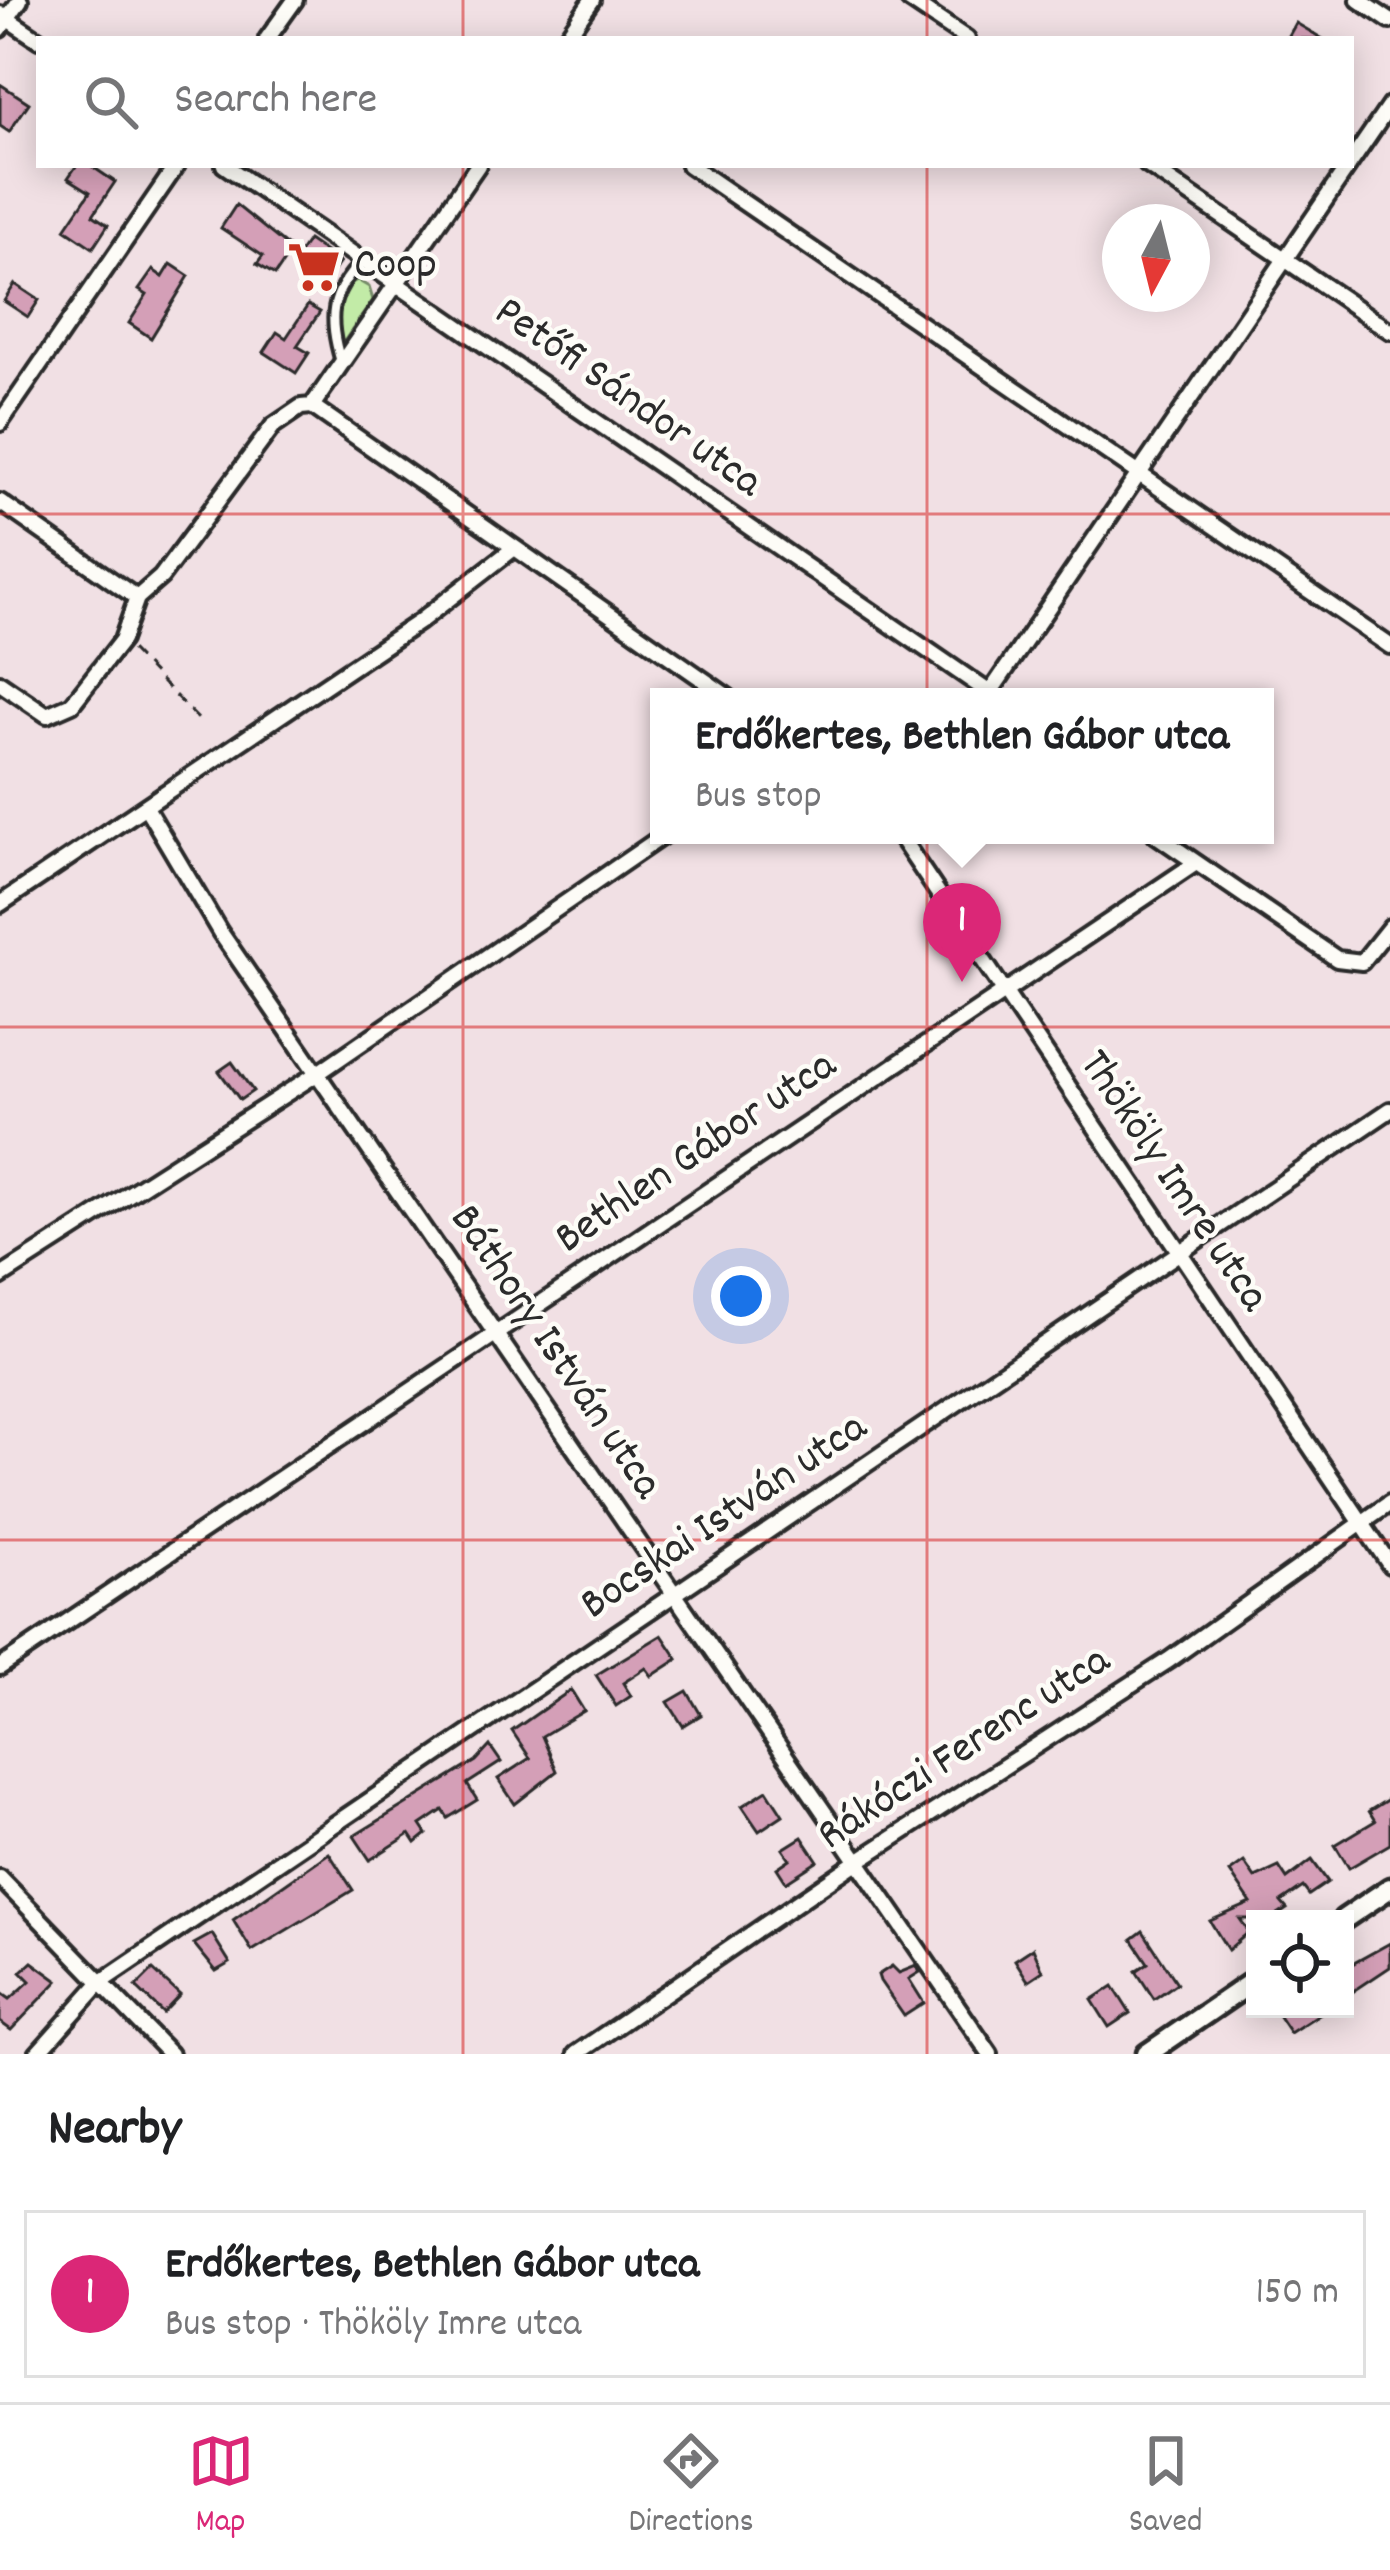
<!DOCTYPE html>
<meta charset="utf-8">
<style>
body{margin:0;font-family:Dekko,sans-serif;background:#f6f6f6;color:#202124}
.controls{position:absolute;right:36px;bottom:36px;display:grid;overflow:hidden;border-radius:0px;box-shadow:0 6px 30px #0003}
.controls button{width:108px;height:108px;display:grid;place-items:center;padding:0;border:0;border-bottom:3px solid #e0e0e0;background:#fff;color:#202124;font:60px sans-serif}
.compass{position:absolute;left:1102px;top:204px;width:108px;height:108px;border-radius:50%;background:#fff;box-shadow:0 6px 30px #0003;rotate:187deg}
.you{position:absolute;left:741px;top:1296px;width:42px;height:42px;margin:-30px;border:9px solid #fff;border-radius:50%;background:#1a73e8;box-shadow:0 0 0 18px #1a73e833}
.badge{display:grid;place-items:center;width:78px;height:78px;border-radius:50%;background:#db2777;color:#fff;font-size:39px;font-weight:700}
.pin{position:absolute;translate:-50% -99px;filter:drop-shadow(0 3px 6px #0008)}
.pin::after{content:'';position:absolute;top:63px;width:42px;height:36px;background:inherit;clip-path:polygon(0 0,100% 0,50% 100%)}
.popup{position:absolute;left:650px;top:688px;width:624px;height:156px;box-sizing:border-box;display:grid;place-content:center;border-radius:0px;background:#fff;filter:drop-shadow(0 3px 9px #0005);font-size:39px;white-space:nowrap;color:#757577}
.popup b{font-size:45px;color:#202124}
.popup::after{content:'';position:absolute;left:50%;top:100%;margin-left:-24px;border:24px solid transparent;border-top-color:#fff}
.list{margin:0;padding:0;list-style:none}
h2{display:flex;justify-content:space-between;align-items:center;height:156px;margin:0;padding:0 48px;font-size:51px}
h2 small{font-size:39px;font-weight:400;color:#757577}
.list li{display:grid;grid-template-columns:78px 1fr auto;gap:36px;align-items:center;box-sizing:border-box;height:168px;margin:0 24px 24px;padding:0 24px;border:3px solid #e0e0e0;border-radius:0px}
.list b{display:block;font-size:45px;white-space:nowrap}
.list p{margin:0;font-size:39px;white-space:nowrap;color:#757577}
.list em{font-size:39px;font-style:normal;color:#757577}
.icon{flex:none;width:66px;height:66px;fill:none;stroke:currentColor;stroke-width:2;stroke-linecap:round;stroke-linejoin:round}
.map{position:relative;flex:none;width:1390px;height:2054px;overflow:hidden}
.search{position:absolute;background:#fff;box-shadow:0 6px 30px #0003;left:36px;right:36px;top:36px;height:132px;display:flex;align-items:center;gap:30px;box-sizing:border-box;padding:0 42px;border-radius:0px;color:#757577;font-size:45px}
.sheet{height:348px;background:#fff}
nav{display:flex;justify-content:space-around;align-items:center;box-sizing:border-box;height:168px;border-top:3px solid #e0e0e0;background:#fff;font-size:33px;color:#757577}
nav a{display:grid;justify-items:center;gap:6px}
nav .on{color:#db2777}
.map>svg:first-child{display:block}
.green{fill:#c2eba7;stroke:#768b69;stroke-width:3}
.building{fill:#d49fb7;stroke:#2b2b2b;stroke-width:3}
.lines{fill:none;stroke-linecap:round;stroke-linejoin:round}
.service-casing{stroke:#2b2b2b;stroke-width:16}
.minor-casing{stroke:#2b2b2b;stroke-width:22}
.secondary-casing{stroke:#2b2b2b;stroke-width:27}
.path{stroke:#2b2b2b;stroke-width:3;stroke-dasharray:12 9;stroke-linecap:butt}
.service{stroke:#fdfcf7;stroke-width:8}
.minor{stroke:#fdfcf7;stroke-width:14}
.secondary{stroke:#fdfcf7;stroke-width:18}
.grid{fill:none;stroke:#d62828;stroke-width:3;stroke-opacity:0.55}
.labels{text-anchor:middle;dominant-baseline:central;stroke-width:9;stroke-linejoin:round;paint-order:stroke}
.poi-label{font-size:45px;fill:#2b2b2b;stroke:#fdfcf7;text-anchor:start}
.street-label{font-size:45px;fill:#2b2b2b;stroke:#fdfcf7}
</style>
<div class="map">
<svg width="1390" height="2054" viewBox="0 0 1390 2054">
<rect width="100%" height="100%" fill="#f1e0e4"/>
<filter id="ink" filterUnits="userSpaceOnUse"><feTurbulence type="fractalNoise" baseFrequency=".00833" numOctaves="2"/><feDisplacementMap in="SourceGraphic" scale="24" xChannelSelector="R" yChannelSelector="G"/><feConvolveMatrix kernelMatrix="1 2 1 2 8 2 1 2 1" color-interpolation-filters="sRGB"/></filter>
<g filter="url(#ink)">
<path class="green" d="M357 280 369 287 373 300 342 344C332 325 333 290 357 280Z"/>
<g class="building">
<path d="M1296 23 1323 39H1287Z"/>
<path d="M0 84 29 103 9 132 0 126Z"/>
<path d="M77 165H90L115 182 93 215 108 225 93 248 65 229 90 192 68 178Z"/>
<path d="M236 205 292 250 275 275 257 264 263 256 221 228Z"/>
<path d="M308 240 340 262 324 286 292 264Z"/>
<path d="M171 264 189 276 151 338 129 323 147 295 139 290 153 270 163 277Z"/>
<path d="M15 284 39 300 28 317 4 301Z"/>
<path d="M308 305 320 312 297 346 309 353 296 373 264 352 277 332 286 338Z"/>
<path d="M232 1062 253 1091 240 1100 219 1071Z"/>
<path d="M662 1635 678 1659 652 1676 646 1668 623 1683 631 1696 616 1706 596 1675Z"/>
<path d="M571 1690 584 1711 542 1736 557 1771 515 1804 498 1779 530 1758 512 1731Z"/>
<path d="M687 1691 701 1715 683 1726 668 1702Z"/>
<path d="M490 1746 501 1762 467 1784 477 1800 448 1818 443 1810 421 1825 427 1834 416 1843 410 1834 370 1860 354 1836 476 1761Z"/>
<path d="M767 1790 783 1815 759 1831 742 1806Z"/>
<path d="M1390 1798V1844L1349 1868 1335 1845 1375 1821 1369 1811Z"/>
<path d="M802 1837 818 1861 786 1882 777 1868 790 1859 783 1849Z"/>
<path d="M329 1853 353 1890 252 1951 233 1920Z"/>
<path d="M1312 1860 1328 1882 1309 1895 1303 1887 1281 1902 1287 1909 1272 1919H1240L1249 1932 1228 1950 1210 1921 1251 1903 1230 1872 1244 1862 1255 1878 1279 1867 1287 1879Z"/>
<path d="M1143 1931 1177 1983 1154 1999 1136 1971 1148 1963 1132 1939Z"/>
<path d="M212 1934 230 1963 216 1971 194 1944Z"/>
<path d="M1390 1943V1967L1345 1997V1968Z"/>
<path d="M1033 1948 1043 1971 1028 1981 1015 1960Z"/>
<path d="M32 1962 58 1981 11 2030 0 2022V1992L10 1999 30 1981 21 1972Z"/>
<path d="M892 1966 899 1973 916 1966 920 1972 909 1979 924 2003 904 2016 880 1981 878 1975Z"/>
<path d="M153 1970 180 1995 163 2013 136 1987Z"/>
<path d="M1113 1986 1130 2013 1109 2027 1092 2000Z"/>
<path d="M1274 2009H1327L1290 2033Z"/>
</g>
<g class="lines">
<g class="service-casing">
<path id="service" d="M341 362C328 319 329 294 362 261"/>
</g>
<g class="minor-casing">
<g id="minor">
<path d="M909 0 967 39"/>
<path d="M1359 0 1390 21"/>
<path d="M0 14 39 40"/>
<path d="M0 29 20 0"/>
<path d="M267 39 295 0"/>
<path d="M565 39 592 0"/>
<path d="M1351 162 1390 105"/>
<path d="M224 165 990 693"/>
<path d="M689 165 1390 646"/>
<path d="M1147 165 1390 331"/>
<path d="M312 406 728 697"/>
<path d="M0 423 177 165"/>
<path d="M0 502 137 598"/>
<path d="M0 683 47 715 72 704 122 640 137 598 161 577 273 426 301 407 312 406 478 165"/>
<path d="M987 697 1349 165"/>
<path d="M146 807 220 932 990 2054"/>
<path d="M899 835 1390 1565"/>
<path d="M1156 835 1337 959 1362 962 1390 927"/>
<path d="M0 904 419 622 513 549"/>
<path d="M0 1277 318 1073 664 835"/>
<path d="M0 1667 1196 863"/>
<path d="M0 1878 170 2054"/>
<path d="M37 2054 100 1983 1390 1110"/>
<path d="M576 2054 861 1859 1169 1660 1390 1503"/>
</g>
</g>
<g class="secondary-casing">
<g id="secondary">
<path d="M1344 1919 1390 1888"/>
<path d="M1147 2054 1255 1980"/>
</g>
</g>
<path class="path" d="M131 650 204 725"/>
<use href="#service" class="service"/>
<use href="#minor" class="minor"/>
<use href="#secondary" class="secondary"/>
</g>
</g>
<path class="grid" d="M463 0V39M927 0V39M463 165V2054M927 165V2054M0 514H1390M0 1027H1390M0 1540H1390"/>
<defs>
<g id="supermarket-bare" transform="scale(4.14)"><path d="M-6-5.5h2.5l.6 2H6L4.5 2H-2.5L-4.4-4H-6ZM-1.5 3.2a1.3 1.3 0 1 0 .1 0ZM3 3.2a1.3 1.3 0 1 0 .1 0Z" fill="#c8321e" stroke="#fdfcf7" stroke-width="2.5" paint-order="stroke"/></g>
</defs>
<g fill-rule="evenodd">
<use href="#supermarket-bare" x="314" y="267"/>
</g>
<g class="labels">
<g class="poi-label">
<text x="354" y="267">Coop</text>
</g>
<g class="street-label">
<text transform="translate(627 399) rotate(35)">Petőfi Sándor utca</text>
<text transform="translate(697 1154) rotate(-34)">Bethlen Gábor utca</text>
<text transform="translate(1172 1182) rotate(56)">Thököly Imre utca</text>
<text transform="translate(554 1353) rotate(56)">Báthory István utca</text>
<text transform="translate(725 1518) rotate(-34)">Bocskai István utca</text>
<text transform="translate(965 1750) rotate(-33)">Rákóczi Ferenc utca</text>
</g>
</g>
</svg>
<div class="controls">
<button><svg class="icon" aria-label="locate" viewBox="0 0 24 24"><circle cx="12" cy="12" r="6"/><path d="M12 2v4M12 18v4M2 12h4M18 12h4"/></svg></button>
</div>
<svg class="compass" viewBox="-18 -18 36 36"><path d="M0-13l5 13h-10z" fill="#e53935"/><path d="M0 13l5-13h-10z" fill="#757577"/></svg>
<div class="you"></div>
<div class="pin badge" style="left:962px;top:982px">1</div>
<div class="popup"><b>Erdőkertes, Bethlen Gábor utca</b>Bus stop</div>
<div class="search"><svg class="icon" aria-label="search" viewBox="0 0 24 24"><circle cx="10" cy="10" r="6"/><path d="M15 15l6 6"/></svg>Search here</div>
</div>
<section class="sheet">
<h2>Nearby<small></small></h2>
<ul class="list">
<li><span class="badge">1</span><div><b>Erdőkertes, Bethlen Gábor utca</b><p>Bus stop · Thököly Imre utca</p></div><em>150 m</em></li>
</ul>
</section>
<nav>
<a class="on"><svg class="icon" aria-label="map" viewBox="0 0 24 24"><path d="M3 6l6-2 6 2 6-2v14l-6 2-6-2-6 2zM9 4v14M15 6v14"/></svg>Map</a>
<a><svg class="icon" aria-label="directions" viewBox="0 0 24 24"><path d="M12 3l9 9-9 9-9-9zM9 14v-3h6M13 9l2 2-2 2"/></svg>Directions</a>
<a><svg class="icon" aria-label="saved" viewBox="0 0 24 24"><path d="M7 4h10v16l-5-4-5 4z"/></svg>Saved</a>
</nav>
